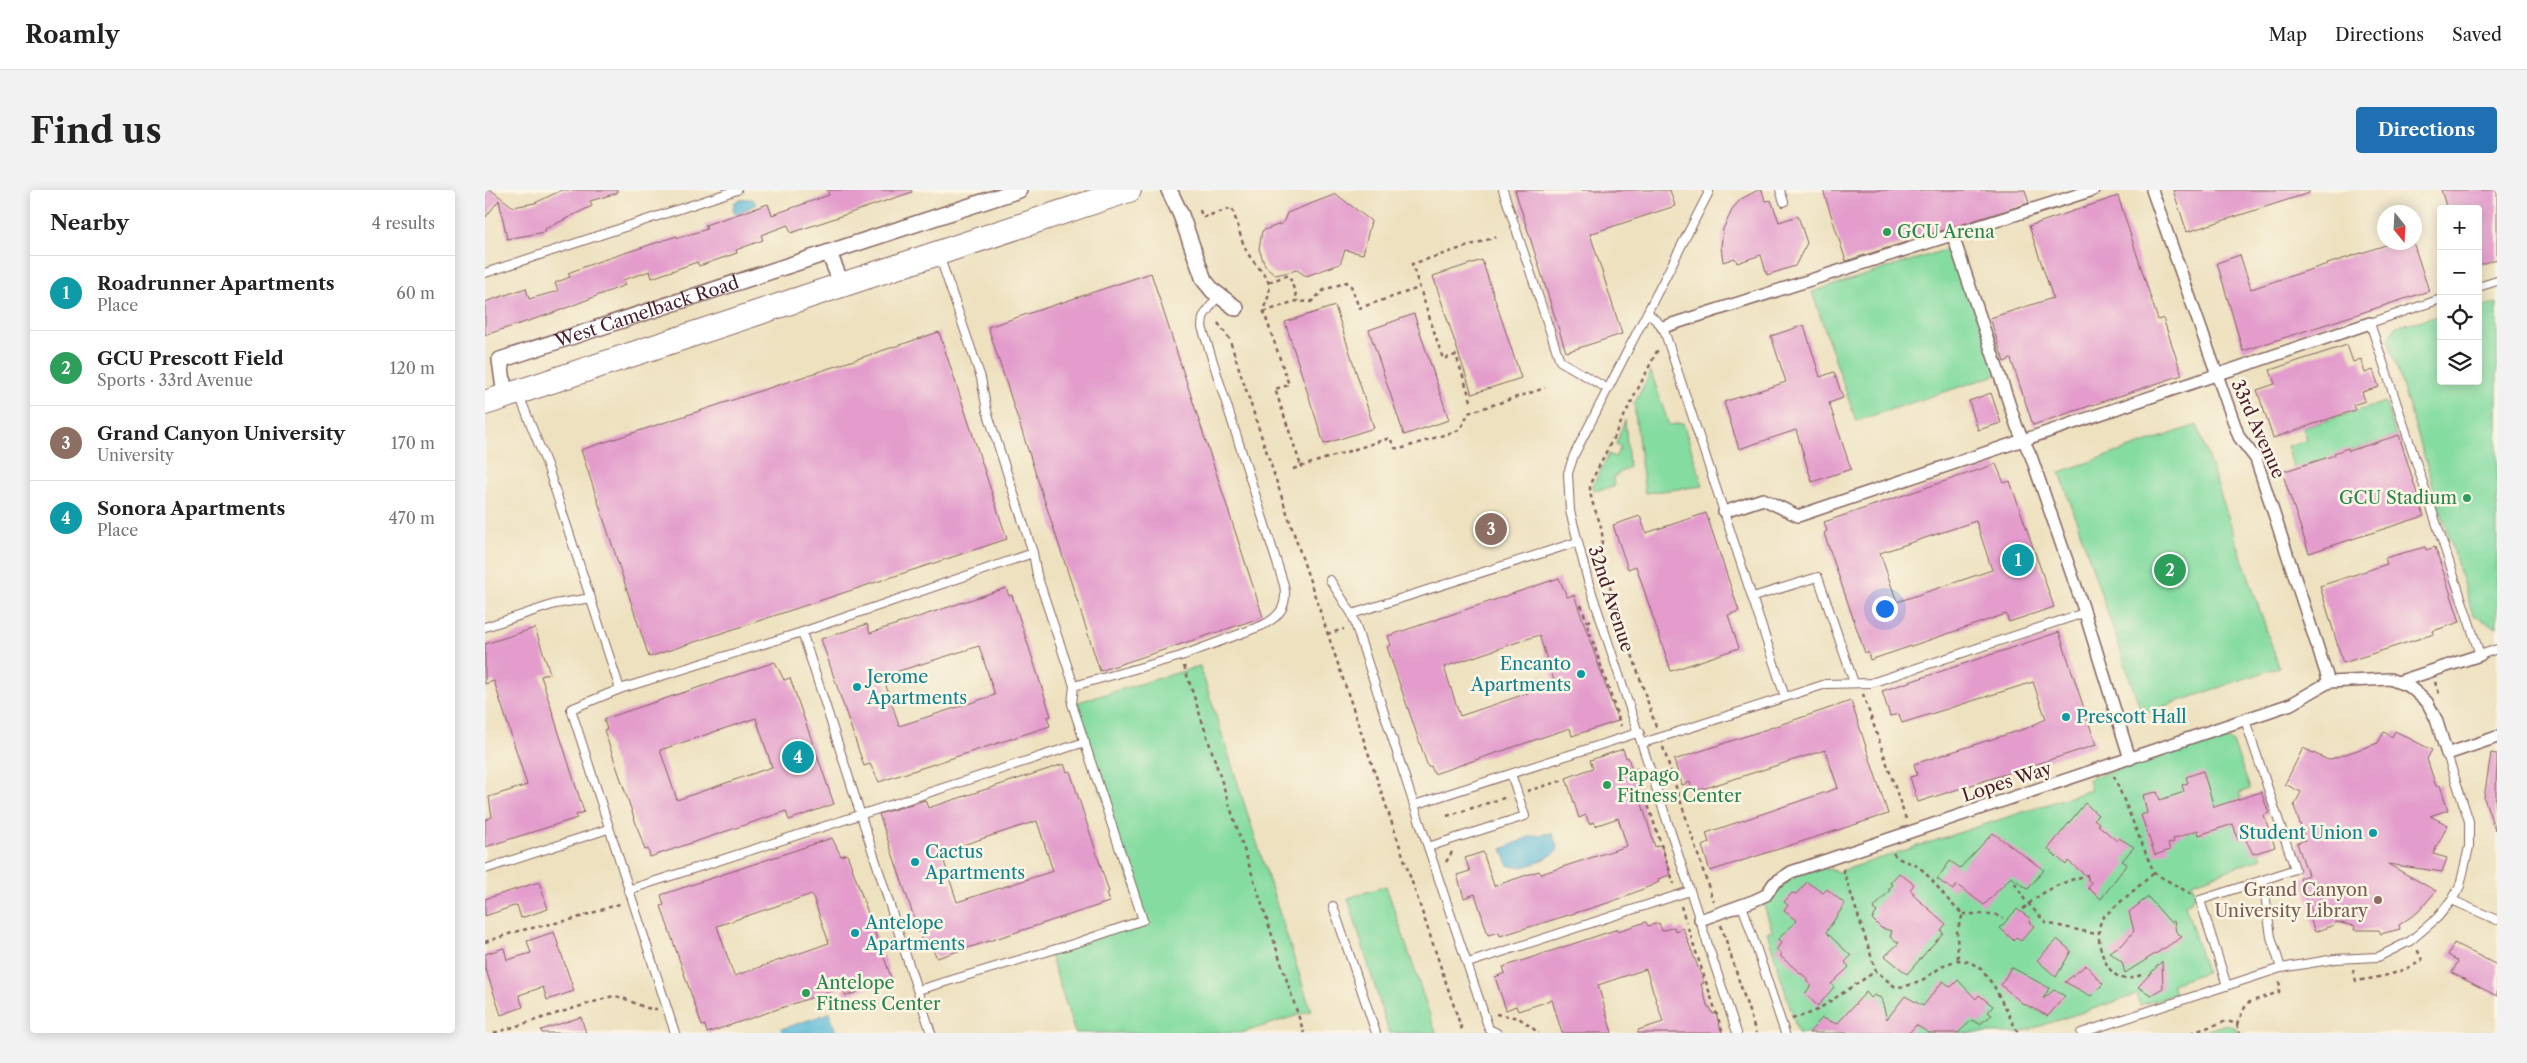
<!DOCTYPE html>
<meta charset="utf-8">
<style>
body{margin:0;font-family:"Libre Caslon Text",serif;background:#f2f2f2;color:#222}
.controls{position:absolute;right:15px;top:15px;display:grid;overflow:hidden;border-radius:5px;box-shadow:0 2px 12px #0003}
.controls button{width:45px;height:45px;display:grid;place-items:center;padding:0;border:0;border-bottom:1px solid #e0e0e0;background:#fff;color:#222;font:25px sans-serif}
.compass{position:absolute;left:1892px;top:15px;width:45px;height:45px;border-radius:50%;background:#fff;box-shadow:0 2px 12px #0003;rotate:162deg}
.you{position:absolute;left:1399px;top:418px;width:18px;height:18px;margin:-12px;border:4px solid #fff;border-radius:50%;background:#1a73e8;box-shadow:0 0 0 8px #1a73e833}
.badge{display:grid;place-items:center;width:32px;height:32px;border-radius:50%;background:#1f6fb2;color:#fff;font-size:16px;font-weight:700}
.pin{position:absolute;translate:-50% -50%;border:2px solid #fff;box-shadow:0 1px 5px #0006}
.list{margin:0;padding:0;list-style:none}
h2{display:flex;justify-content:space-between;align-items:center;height:65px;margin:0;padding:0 20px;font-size:21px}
h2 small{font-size:16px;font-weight:400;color:#767676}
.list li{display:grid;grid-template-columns:32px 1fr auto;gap:15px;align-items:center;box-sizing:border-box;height:75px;padding:0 20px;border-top:1px solid #e0e0e0}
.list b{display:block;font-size:19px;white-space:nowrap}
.list p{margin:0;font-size:16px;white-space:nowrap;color:#767676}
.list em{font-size:16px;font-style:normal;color:#767676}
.icon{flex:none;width:28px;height:28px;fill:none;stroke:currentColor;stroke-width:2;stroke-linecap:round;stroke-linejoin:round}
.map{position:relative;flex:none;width:2012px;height:843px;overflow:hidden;border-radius:5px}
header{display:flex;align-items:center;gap:30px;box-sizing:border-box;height:70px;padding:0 25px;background:#fff;border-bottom:1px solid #e0e0e0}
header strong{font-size:24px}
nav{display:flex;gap:28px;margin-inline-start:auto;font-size:18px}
.intro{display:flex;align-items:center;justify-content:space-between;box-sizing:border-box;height:120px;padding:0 30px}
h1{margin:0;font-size:35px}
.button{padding:12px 22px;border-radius:5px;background:#1f6fb2;color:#fff;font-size:18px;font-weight:700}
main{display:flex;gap:30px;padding:0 30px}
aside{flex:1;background:#fff;border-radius:5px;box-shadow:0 2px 12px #0003}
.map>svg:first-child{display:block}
.green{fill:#85dca1;stroke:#687e66}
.water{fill:#5abad8;stroke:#526c82}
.building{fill:#e39ccc;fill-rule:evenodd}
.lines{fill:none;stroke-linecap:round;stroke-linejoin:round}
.service-casing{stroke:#83635f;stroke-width:10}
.pedestrian-casing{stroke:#83635f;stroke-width:14}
.minor-casing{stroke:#83635f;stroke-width:18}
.primary-casing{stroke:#83635f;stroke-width:26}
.path{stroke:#83635f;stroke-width:2.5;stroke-dasharray:4 4;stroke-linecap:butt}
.service{stroke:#fff;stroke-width:8}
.pedestrian{stroke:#fff;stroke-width:11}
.minor{stroke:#fff;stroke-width:15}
.primary{stroke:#fff;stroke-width:24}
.leisure-dot{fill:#2e9e5b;stroke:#fcf5e5;stroke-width:2}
.culture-dot{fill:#0f9aa8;stroke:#fcf5e5;stroke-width:2}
.education-dot{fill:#8d6e63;stroke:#fcf5e5;stroke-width:2}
.labels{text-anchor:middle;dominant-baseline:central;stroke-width:5;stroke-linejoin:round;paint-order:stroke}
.leisure-label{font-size:18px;fill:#27864d;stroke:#fcf5e5;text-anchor:start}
.street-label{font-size:18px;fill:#4a1f2b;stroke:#fcf5e5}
.culture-label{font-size:18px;fill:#0d838f;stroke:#fcf5e5;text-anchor:start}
.education-label{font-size:18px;fill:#785e54;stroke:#fcf5e5;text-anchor:end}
</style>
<header>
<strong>Roamly</strong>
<nav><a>Map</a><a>Directions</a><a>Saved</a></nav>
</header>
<div class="intro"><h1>Find us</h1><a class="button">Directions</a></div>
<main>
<aside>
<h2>Nearby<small>4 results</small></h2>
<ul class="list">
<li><span class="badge" style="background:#0f9aa8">1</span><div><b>Roadrunner Apartments</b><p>Place</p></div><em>60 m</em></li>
<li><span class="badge" style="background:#2e9e5b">2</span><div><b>GCU Prescott Field</b><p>Sports · 33rd Avenue</p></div><em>120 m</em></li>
<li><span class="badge" style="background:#8d6e63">3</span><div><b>Grand Canyon University</b><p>University</p></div><em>170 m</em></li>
<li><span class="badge" style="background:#0f9aa8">4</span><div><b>Sonora Apartments</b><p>Place</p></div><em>470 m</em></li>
</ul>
</aside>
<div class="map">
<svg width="2012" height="843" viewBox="0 0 2012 843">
<rect width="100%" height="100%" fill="#fcf5e5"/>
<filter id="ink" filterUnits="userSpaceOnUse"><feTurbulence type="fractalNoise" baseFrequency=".02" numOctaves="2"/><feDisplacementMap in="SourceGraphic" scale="10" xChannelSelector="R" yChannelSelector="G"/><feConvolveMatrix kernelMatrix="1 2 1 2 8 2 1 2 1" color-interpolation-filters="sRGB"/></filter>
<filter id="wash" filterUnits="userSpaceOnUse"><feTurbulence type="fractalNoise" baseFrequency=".0096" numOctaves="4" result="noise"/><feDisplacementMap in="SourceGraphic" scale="20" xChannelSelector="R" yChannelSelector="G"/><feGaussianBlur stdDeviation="1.12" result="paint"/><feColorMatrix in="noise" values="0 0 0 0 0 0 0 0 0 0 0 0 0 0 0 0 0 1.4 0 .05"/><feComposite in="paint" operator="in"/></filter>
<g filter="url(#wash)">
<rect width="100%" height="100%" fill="#ede1bf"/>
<g class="green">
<path d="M1472 56 1514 184 1371 231 1327 102Z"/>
<path d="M2012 113V438L1988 425 1903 149 1911 136 1956 126V191H1993V117Z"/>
<path d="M1166 182 1184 235 1198 233 1218 296 1160 303 1149 214Z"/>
<path d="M1900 212 1911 246 1809 279 1802 256 1822 250 1818 238Z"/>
<path d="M1140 230 1144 277 1128 287 1129 297 1108 301V295L1124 264 1130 267 1136 257 1131 254Z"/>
<path d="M1712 235 1794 477 1657 524 1575 282Z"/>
<path d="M715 476 826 821 756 843H590L564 761 658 730 587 514Z"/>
<path d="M1738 545 1748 552 1765 599 1754 603 1777 668 1707 693 1710 703 1706 711 1700 714 1721 782 1687 794 1690 804 1655 815 1651 805 1533 843H1313L1282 742 1287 740 1278 713C1296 695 1325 669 1353 682L1606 600 1603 589Z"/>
<path d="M901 696 951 843H904L863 708Z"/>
<path d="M1741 834 1751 838 1753 843H1713Z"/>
</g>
<g class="water">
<path d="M259 9H268L271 14 256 23H250L248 19 250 12Z"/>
<path d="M1067 643 1073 659 1070 663C1058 670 1037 682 1023 675L1017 659 1046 646Z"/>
<path d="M345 823 351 843H297L296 839Z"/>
</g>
<g id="blocks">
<g class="building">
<path d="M0 0H6L28 17 50 13 77 0H132V3L105 11 107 16 60 39V42L22 49 14 10 0 28Z"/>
<path d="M342 0H426L427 2 306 43 303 35 276 45 278 50 251 60 252 63 214 76 212 72 167 88 165 81 138 90 140 95 68 123 0 145V112L41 98 44 109 73 101 70 93 85 87 83 83 112 72 192 46 193 48 222 39 220 35 283 14 287 25 344 5Z"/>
<path d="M1030 0H1185L1190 16 1105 44 1137 144 1081 162Z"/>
<path d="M1273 0H1277L1280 11 1286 10 1294 32 1313 26 1322 53 1310 76 1282 85 1276 65 1252 73 1250 68 1238 72 1236 57 1238 39 1248 18 1256 9Z"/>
<path d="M1338 0H1540L1544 13 1361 71Z"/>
<path d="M1688 0H1824V3L1702 42Z"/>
<path d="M1956 0H2012V69L1993 75V19H1962Z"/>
<path d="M851 4 886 31 878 64 860 60 855 74 821 86 812 80 791 85 780 76 774 59 777 41 798 33 802 23Z"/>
<path d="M1633 6 1673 130 1678 128 1697 185 1548 235 1526 169 1519 172 1505 128 1568 108 1544 36Z"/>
<path d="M1910 52H1928L1944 101 1758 161 1732 73 1755 65 1766 99Z"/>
<path d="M997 70 1036 188 987 204 948 86Z"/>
<path d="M666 83 778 427 615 481 503 137Z"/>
<path d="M850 116 889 238 839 254 800 132Z"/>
<path d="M929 124 964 230 919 245 884 140Z"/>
<path d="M1319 135 1335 187 1349 182 1358 208 1344 213 1366 279 1327 292 1311 240 1254 259 1239 212 1301 192 1286 146Z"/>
<path d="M454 142 522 349 164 467 96 260Z"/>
<path d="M1862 155 1868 172 1876 169 1880 183 1888 180 1894 197 1877 202 1880 211 1868 215 1870 220 1788 248 1772 200 1790 194 1785 180Z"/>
<path d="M1506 203 1516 233 1493 240 1484 211Z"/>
<path d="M1914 245 1939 326 1824 363 1797 282 1850 265 1849 263 1863 258 1864 261Z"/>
<path d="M1511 274 1519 293 1525 291 1569 417 1524 432 1521 424 1385 470 1383 462 1380 463 1339 343 1342 341 1339 332ZM1491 331 1507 380 1412 412 1395 363Z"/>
<path d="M1221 323 1254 421 1243 425 1254 458 1186 481 1151 376 1143 379 1128 335 1155 326 1161 343Z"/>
<path d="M1940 357 1941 360 1950 357 1975 432 1948 441 1949 444 1858 473 1835 396 1902 374 1900 368Z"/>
<path d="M1074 388 1082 407 1089 405 1133 531 1087 546 1085 538 949 584 946 576 943 577 902 457 906 455 903 446ZM1054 445 1070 494 975 526 959 477Z"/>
<path d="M521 398 524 406 527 405 566 526 562 527 565 536 394 592 385 574 379 576 336 449 382 434 385 443ZM494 456 510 505 414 536 398 486Z"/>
<path d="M50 438 65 483 56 486 99 622 91 625 92 628 0 657V630L7 627 4 607 42 595 9 491 0 494V454Z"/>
<path d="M1574 442 1611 555 1433 612 1425 587 1432 585 1429 574 1542 538 1561 529 1548 492 1417 533 1414 524 1405 526 1397 501Z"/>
<path d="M290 472 299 490 305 488 349 614 304 630 301 621 165 667 163 659 160 660 119 540 122 539 119 529ZM271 528 287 577 192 610 175 560Z"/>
<path d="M1366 511 1403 624 1225 681 1217 656 1224 653 1221 643 1353 598 1340 560 1208 602 1205 592 1197 595 1189 570Z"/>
<path d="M1910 541 1947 560 1942 569 1951 596 1955 595 1963 620 1945 626 1963 635 1948 664 1962 668 1957 682 1903 674 1951 701 1933 722 1914 735 1915 739 1896 744 1894 740H1869L1870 736 1851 732 1849 735 1830 742 1825 728 1828 726 1815 688 1823 685 1812 653 1820 650 1809 616 1816 602 1800 594 1818 558 1843 570 1893 553 1899 542 1907 547Z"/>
<path d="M1138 559 1141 568 1143 567 1170 657 1176 655 1185 685 1173 689 1174 692 1163 697 1126 712 1015 746 1014 742 1003 745 990 704 979 708 972 685 985 681 980 668 998 662 1009 696 1054 681 1056 684 1142 656 1133 628 1110 636 1109 632 1104 634 1101 625 1094 628 1081 588 1108 578 1105 570Z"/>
<path d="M2006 563 2012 564 2010 640 1999 608Z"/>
<path d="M579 574 582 582 585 581 624 702 621 703 624 712 452 768 443 749 437 751 394 624 440 610 443 618ZM552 631 568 681 472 712 456 662Z"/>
<path d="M1718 581 1729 617 1776 602 1784 623 1779 625 1790 657 1768 664 1760 648 1753 650 1748 634 1714 645 1713 640 1688 649 1689 652 1683 654 1685 660 1670 665 1656 625 1662 623 1658 605 1672 602 1675 610 1699 602 1697 595 1703 593 1701 587Z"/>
<path d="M1600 613 1613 625 1609 629 1614 633 1613 635 1632 651 1634 648 1649 657 1637 671 1642 674 1616 709 1603 698 1607 693 1602 689 1604 688 1583 671 1581 675 1563 659Z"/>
<path d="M1508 643 1559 680 1543 699 1526 687 1499 715 1472 695 1468 700 1452 689 1465 671 1475 678Z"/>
<path d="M347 648 356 666 362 664 407 790 361 806 358 797 222 843 220 835 217 836 180 728 176 716 179 715 176 705ZM327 704 344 753 249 786 232 736Z"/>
<path d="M1414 683 1429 694 1425 700 1429 703 1428 705 1461 734 1456 740 1458 743 1422 784 1400 766 1414 753 1405 747 1407 741 1396 738 1387 729 1392 722 1388 719 1405 700 1403 699 1408 695 1405 693Z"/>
<path d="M54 692 63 719 36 728 32 715 0 726V709Z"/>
<path d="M1322 692 1338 703 1342 699 1360 714 1341 742 1366 766 1360 772 1364 777 1346 794 1349 797 1333 816 1320 804 1326 795 1321 791 1323 789 1296 767V763L1291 760 1296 753 1293 749 1312 731 1299 721 1303 715 1299 712 1307 703 1311 704Z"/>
<path d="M1663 707 1686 733 1689 731 1691 742 1697 747 1640 783 1637 772 1624 762 1638 754 1649 741 1644 722Z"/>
<path d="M1532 719 1546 729 1544 732 1549 736 1536 751 1531 747 1528 750 1515 738Z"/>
<path d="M1161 732 1163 736 1174 733 1177 741 1189 737 1190 741 1198 738 1219 793 1216 794 1223 818 1225 817 1228 824 1231 823 1237 843H1153V840L1178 832 1161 779 1113 795 1127 843H1077L1067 810 1033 821 1031 816 1021 820 1010 787 1020 783 1018 777 1133 739V741Z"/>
<path d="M69 742 89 801 62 810 58 797 34 805 38 817 16 825 0 777V764L19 758 22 770 46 763 42 751Z"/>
<path d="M1572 749 1586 761 1571 787 1552 770Z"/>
<path d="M1969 753 2012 775V806L1967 783 1973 771 1963 765Z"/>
<path d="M1677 771 1678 798 1666 805 1653 797Z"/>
<path d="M1601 775 1618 794 1606 806 1580 792Z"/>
<path d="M1526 777 1564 798 1558 809 1569 800 1580 806 1563 826 1537 813 1516 795Z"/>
<path d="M1473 790 1491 809 1494 805 1508 816 1503 822 1507 825 1495 834 1487 830 1473 843H1444L1431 835 1424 843H1324L1337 828 1352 834 1381 802 1386 808 1389 805 1396 808 1402 829 1420 806 1438 816 1458 791 1466 797Z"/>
<path d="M96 827 101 843H57L56 840Z"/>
</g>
</g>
</g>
<g filter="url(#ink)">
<use href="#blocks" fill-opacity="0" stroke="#83635f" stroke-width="1"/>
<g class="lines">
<g class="service-casing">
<g id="service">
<path d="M1018 0 1075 171 1123 199"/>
<path d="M1222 0 1224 2 1089 265 1083 283 1085 321 1103 391 1252 843"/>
<path d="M1295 0 1299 12"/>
<path d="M0 83 252 0"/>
<path d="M1993 97 2012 91"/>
<path d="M1956 109 1885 133 1995 465 2012 459"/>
<path d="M1163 123 1178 137 1300 507"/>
<path d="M34 205 62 275 135 499 317 442 548 363 502 221 496 188 454 65"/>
<path d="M1092 352 867 424 929 615 1155 542"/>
<path d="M548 363 552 385 589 496"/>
<path d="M845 390 867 424"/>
<path d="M1268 407 1333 387 1369 493"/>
<path d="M0 437 70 414 106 408"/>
<path d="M317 442 446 843"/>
<path d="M135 499 86 519 190 843"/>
<path d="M1760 530 1810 679 1778 690"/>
<path d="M1158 553 1341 494 1386 493 1599 423"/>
<path d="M929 615 1004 839 1012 843"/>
<path d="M943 657 1040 626 1026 584"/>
<path d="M0 679 123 639"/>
<path d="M143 700 600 552"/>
<path d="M1967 710 2012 730"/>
<path d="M1257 715 1300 843"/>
<path d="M848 716 891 843"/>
<path d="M983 773 1205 701"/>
<path d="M1742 796 1715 710 1778 690 1786 747 1796 778"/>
<path d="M433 800 591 753 658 730 587 514 589 496 696 466 776 436C795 427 803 416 799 395L717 137 718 127 734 104"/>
<path d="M1596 843 1796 778 1850 769 1893 767 1925 751 1952 728 1967 710 1975 696 1984 657V631L1962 564"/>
</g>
</g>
<g class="pedestrian-casing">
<g id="pedestrian">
<path d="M1667 0 1754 247 1771 269 1844 492"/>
<path d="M1467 43 1532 237 1546 266 1598 417 1645 569"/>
<path d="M1178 137 1608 0"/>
<path d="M1239 322 1278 309 1313 326 1885 133"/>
<path d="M1913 492 1995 465"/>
<path d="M1215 730 1268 711 1281 705 1289 693 1306 682 1806 514 1844 492 1905 489 1925 497 1942 512 1951 529 1962 564 2012 547"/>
</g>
</g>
<g class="minor-casing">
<g id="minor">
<path d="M684 0 696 25 719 90 728 101 751 118"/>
<path d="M344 63 357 95"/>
<path id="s1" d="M20 206 15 170 534 0"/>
</g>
</g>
<g class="primary-casing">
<path id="primary" d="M0 213 644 0"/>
</g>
<g class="path">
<path d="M715 20 717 27H719L747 18C752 32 755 47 761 60 774 85 795 87 778 119L804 195 790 199 816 276"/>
<path d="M784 92 804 85 813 111"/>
<path d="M779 122 810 111 826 112 839 100 862 92 865 93 874 118 934 98"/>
<path d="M733 133 744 148C820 380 900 611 978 843"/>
<path d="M986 211 971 165 958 169 927 74 1011 47"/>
<path d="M808 279 905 248 910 258 915 259 974 240 979 233 983 223 1060 198"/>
<path d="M1096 415 1102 432"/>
<path d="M1106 430 1102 432V434L1136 536"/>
<path d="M842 444 859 439"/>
<path d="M699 476 819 843"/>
<path d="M1950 492 1955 506"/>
<path d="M1378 504 1421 629"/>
<path d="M1171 537 1114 364C1125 334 1104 322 1105 294L1173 159"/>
<path d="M1178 557 1228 711"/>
<path d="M1151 578 1189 694"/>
<path d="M1629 586 1669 683 1706 704"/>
<path d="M1042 601 1079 590"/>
<path d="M962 626 1022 607"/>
<path d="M1408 663C1416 673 1426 671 1435 678 1451 692 1461 711 1478 724L1472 740 1473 770"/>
<path d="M961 672 967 662"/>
<path d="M1358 679 1391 781 1409 796 1419 797 1439 789 1459 775 1473 770 1485 772 1496 779 1509 796 1533 843"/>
<path d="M1530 693 1540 710 1561 733 1611 744"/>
<path d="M1196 716 1201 732"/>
<path d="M1538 719C1558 700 1577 692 1603 685"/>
<path d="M1478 724H1509L1518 728"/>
<path d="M1236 735 1271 843"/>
<path d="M1203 738 1238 843"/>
<path d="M0 752 33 741 89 729 137 713"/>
<path d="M1868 780 1871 791C1896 787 1916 784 1937 770L1932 759"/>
<path d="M1656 785C1650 787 1644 790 1637 788 1617 782 1608 743 1618 727L1669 683"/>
<path d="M1011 824 1034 828 1054 843"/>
<path d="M1307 829 1329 822 1391 781"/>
<path d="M1752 834 1755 843"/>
<path d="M9 843 128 806C144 807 156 820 172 819"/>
<path d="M1706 843 1742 831 1752 834 1762 813 1794 802 1795 789"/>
</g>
<use href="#service" class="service"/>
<use href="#pedestrian" class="pedestrian"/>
<use href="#minor" class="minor"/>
<use href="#primary" class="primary"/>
</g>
</g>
<g class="leisure-dot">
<circle cx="1402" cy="42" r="5"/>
<circle cx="1982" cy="308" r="5"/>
<circle cx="1122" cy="595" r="5"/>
<circle cx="321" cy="803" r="5"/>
</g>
<g class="culture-dot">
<circle cx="1096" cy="484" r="5"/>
<circle cx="372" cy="497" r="5"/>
<circle cx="1581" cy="527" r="5"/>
<circle cx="1888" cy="643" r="5"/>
<circle cx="430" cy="672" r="5"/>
<circle cx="370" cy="743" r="5"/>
</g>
<circle class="education-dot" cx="1893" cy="710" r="5"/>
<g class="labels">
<g class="leisure-label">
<text x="1412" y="42">GCU Arena</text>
<text x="1972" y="308" text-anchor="end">GCU Stadium</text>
<text x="1132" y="585">Papago<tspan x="1132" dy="21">Fitness Center</tspan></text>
<text x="331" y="793">Antelope<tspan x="331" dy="21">Fitness Center</tspan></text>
</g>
<g class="street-label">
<text stroke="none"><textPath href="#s1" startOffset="191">West Camelback Road</textPath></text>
<text transform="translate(1773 239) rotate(66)">33rd Avenue</text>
<text transform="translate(1126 409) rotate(72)">32nd Avenue</text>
<text transform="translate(1522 592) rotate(-18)">Lopes Way</text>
</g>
<g class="culture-label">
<text x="1086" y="474" text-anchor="end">Encanto<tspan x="1086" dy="21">Apartments</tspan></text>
<text x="382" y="487">Jerome<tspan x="382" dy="21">Apartments</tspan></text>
<text x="1591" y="527">Prescott Hall</text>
<text x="1878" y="643" text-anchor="end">Student Union</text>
<text x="440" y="662">Cactus<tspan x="440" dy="21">Apartments</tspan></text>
<text x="380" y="733">Antelope<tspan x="380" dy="21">Apartments</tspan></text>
</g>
<g class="education-label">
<text x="1883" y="700">Grand Canyon<tspan x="1883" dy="21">University Library</tspan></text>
</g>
</g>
</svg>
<div class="controls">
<button>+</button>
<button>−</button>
<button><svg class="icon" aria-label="locate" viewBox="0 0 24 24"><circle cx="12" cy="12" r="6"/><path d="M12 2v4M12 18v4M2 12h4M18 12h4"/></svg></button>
<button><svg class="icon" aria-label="layers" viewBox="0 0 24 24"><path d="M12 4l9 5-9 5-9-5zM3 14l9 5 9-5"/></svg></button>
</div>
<svg class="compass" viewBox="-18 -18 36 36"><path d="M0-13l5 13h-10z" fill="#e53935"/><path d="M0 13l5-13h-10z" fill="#767676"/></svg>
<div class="you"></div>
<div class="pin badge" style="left:1533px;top:370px;background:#0f9aa8">1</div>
<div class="pin badge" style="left:1685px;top:380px;background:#2e9e5b">2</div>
<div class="pin badge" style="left:1006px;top:339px;background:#8d6e63">3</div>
<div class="pin badge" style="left:313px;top:567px;background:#0f9aa8">4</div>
</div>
</main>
